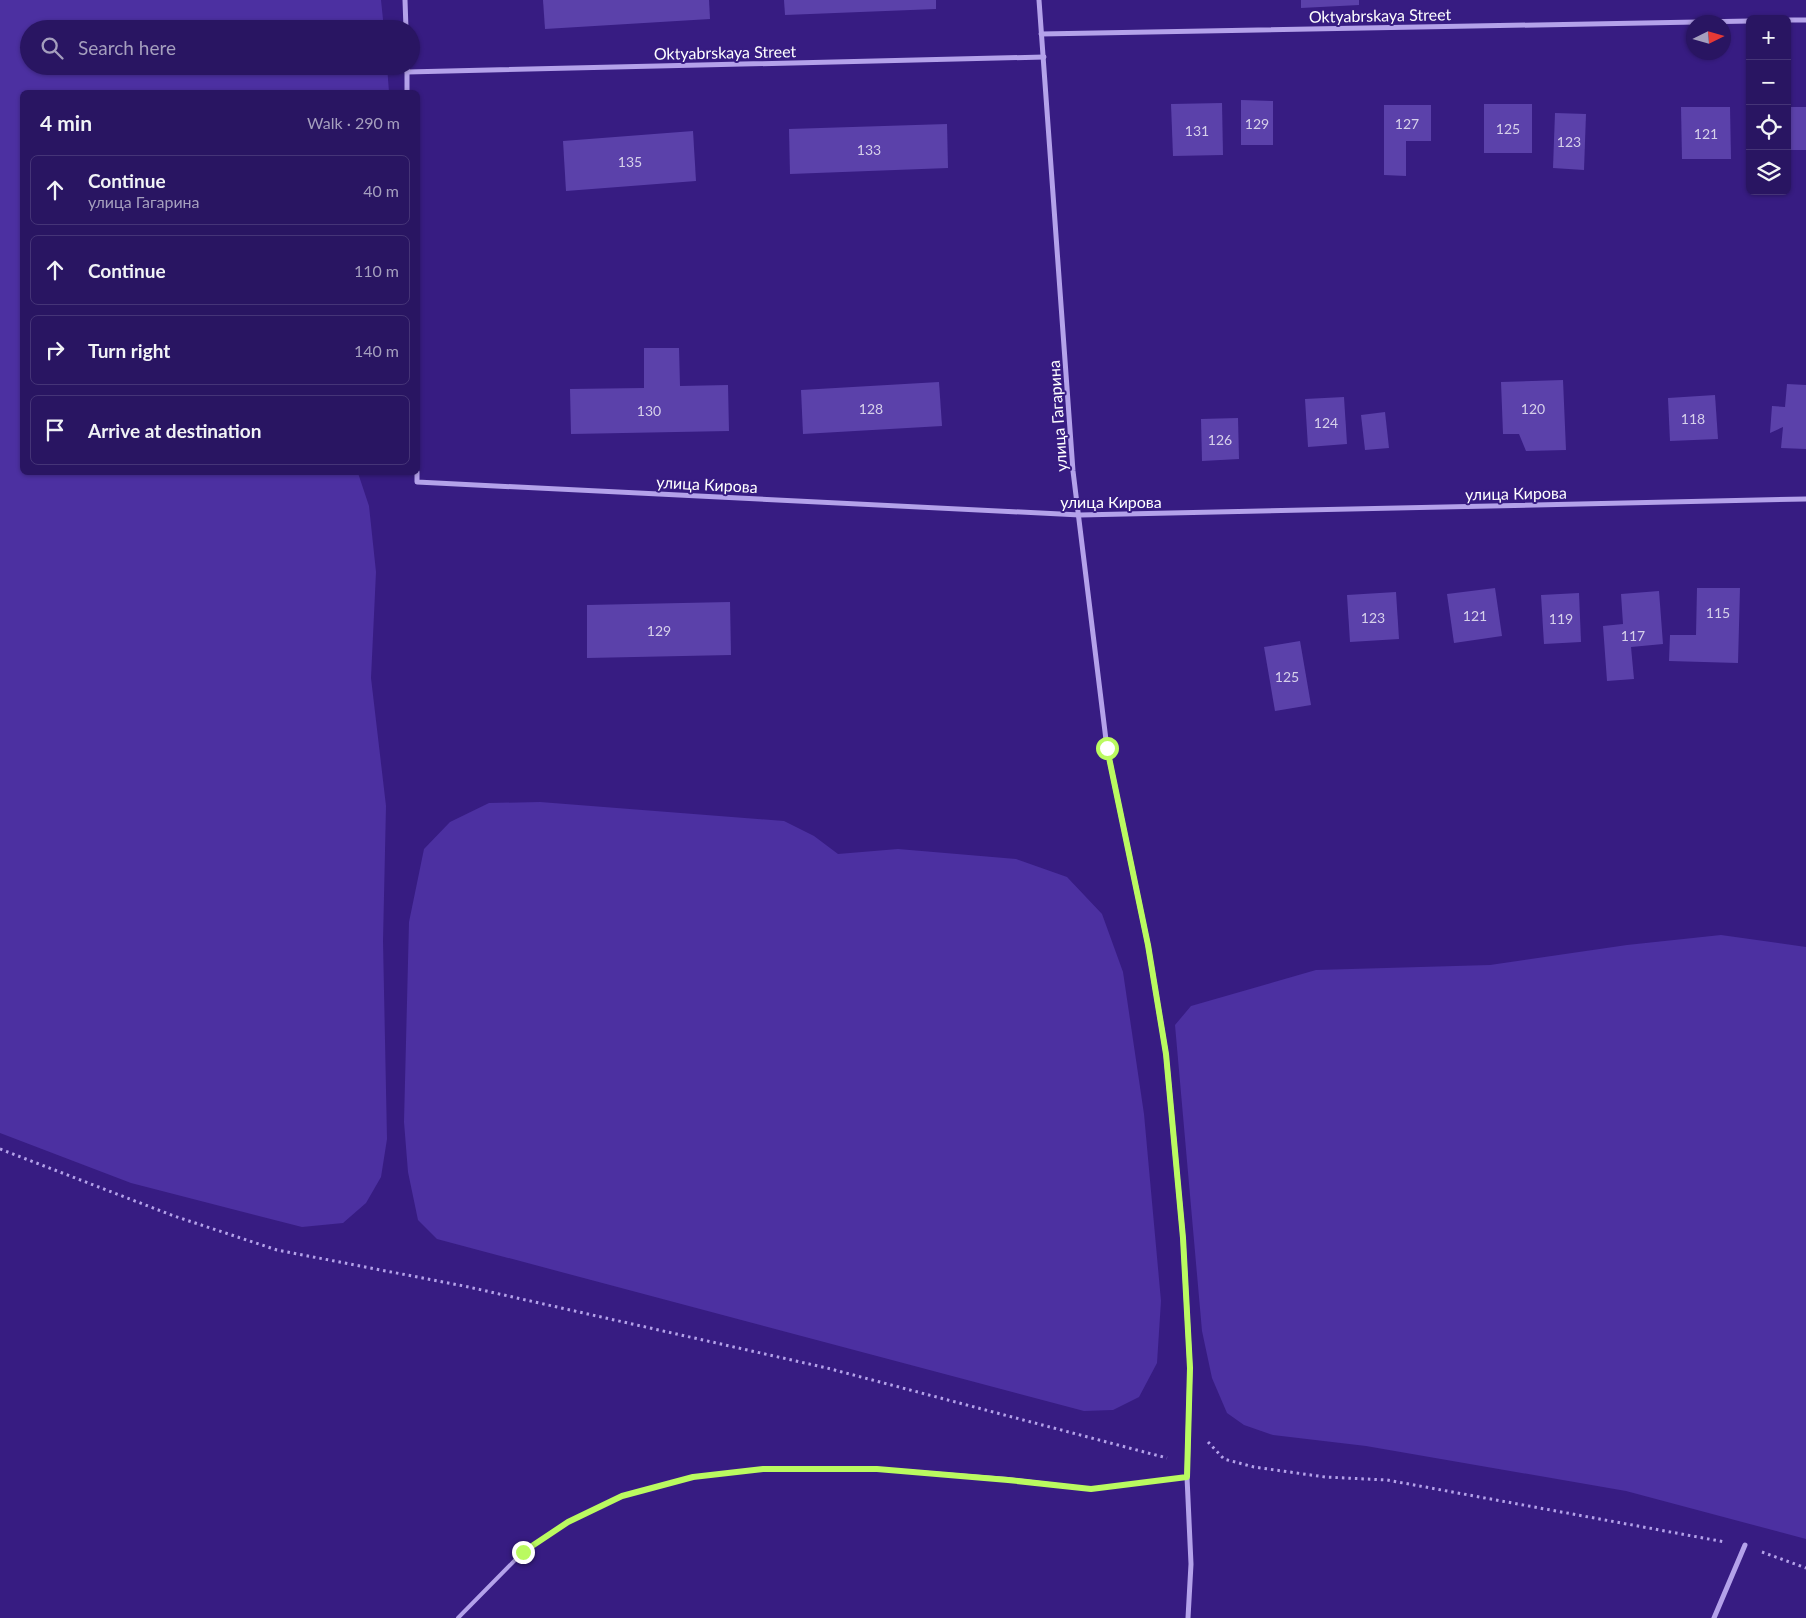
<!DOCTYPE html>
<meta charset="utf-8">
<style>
body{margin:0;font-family:Lato,sans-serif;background:#311e68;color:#f1f3f6}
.controls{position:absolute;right:15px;top:15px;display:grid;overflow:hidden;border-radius:8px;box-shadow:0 1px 4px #0004}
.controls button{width:45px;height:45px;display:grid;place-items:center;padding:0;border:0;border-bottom:1px solid #453477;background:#291562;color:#f1f3f6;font:25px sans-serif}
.compass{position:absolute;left:1686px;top:15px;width:45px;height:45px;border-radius:50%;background:#291562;box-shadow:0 1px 4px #0004;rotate:85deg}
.stop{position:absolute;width:15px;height:15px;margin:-11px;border:4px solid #bafa60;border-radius:50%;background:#fff}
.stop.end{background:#bafa60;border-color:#fff;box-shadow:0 1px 5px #0008}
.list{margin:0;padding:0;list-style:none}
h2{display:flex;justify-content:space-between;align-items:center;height:65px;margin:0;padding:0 20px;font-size:21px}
h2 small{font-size:16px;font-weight:400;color:#a59fbe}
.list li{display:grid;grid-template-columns:32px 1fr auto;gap:15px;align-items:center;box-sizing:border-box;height:70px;margin:0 10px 10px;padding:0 10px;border:1px solid #453477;border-radius:8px}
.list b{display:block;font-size:19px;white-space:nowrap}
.list p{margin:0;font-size:16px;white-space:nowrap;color:#a59fbe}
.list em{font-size:16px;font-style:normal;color:#a59fbe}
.icon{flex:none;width:28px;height:28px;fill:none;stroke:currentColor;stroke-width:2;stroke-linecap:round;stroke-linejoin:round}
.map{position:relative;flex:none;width:1806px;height:1618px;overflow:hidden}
.search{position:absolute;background:#291562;box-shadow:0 1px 4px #0004;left:20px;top:20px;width:400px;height:55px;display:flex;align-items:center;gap:12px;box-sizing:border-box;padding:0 18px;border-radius:28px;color:#a59fbe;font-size:19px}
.panel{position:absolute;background:#291562;box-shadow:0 1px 4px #0004;left:20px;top:90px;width:400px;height:385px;border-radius:8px}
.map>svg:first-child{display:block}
.green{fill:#4c30a1}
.building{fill:#5b41aa}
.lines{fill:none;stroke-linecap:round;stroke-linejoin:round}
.path{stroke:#b4a2ea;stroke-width:3;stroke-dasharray:2.5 4;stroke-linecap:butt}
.lane{stroke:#b4a2ea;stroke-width:4}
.street{stroke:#b4a2ea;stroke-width:5}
.route{stroke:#bafa60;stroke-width:6}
.labels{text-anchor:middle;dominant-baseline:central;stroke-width:4;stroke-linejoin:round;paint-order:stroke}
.number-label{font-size:14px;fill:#d6d0ea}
.street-label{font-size:16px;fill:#fff;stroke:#371c82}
</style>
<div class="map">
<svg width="1806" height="1618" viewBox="0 0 1806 1618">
<rect width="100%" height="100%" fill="#371c82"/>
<g class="green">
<path d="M0 0H381L384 29H29V66H387L389 92H22V472L358 473 369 506 376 572 371 678 386 806 383 941 387 1139 381 1177 366 1203 343 1223 302 1227 131 1183 0 1133Z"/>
<path d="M540 802 784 821 814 836 838 854 898 849 1016 859 1067 877 1102 914 1123 972 1144 1114 1161 1301 1157 1363 1139 1397 1113 1410 1084 1411 437 1239 418 1220 408 1172 404 1122 409 922 424 849 450 822 489 803Z"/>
<path d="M1721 935 1806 947V1539L1626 1491 1366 1446 1273 1435 1244 1425 1227 1413 1212 1378 1202 1331 1175 1025 1191 1006 1316 970 1490 965 1627 945Z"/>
</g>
<g class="building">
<path d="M543 0H709L710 19 545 29Z"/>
<path d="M784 0H936V9L785 15Z"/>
<path d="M1301 0H1359V5L1301 8Z"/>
<path d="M1241 100 1273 101V145H1241Z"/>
<path d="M1222 103 1223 155 1173 156 1171 104Z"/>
<rect x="1484" y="104" width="48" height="49"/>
<path d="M1384 105H1431V141H1406V176L1384 175Z"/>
<path d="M1747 106H1750V149H1746Z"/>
<path d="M1681 107H1730L1731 159H1682Z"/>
<rect x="1787" y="107" width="19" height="43"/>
<path d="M1555 113 1586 114 1584 170 1553 168Z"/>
<path d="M947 124 948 168 790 174 789 129Z"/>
<path d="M693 131 696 181 566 191 563 141Z"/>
<path d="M644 348H679L680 386 728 385 729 431 571 434 570 389 644 388Z"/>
<path d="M1563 380 1566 450 1526 451 1519 434H1503L1501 382Z"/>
<path d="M939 382 942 426 803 434 801 390Z"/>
<path d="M1787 384 1806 385V449L1781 448 1783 427 1770 433 1772 406 1785 407Z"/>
<path d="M1715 395 1718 439 1670 441 1668 398Z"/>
<path d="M1344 397 1347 444 1308 447 1305 399Z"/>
<path d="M1385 412 1389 448 1365 450 1361 415Z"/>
<path d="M1238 418 1239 459 1202 461 1201 419Z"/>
<path d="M1495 588 1502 636 1454 643 1447 594Z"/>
<path d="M1697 588H1740L1738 663 1669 661 1670 635H1696Z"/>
<path d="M1659 591 1663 644 1631 647 1634 679 1607 681 1603 626 1623 624 1621 594Z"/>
<path d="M1396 592 1399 639 1350 642 1347 595Z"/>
<path d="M1579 593 1581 642 1544 644 1541 595Z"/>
<path d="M730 602 731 655 587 658V605Z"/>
<path d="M1300 641 1311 705 1275 711 1264 647Z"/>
</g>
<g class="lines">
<g class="path">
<path d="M0 1149 174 1216 277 1250 464 1286 827 1368 1167 1458"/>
<path d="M1208 1442 1224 1459 1254 1467 1325 1477 1387 1480 1725 1542"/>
<path d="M1762 1552 1806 1568"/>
</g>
<path class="lane" d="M458 1618 523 1552 568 1522 622 1496 693 1477 763 1469H877L1008 1479 1091 1489 1187 1477"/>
<g class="street">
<path d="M405 0 406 29"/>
<path d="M1039 0 1073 471 1107 748 1148 945 1166 1054 1183 1238 1190 1368 1187 1477 1191 1564 1188 1618"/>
<path d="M1787 20H1806"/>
<path d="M1041 34 1750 21"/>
<path d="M407 66V92"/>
<path d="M407 72 1044 57"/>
<path d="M417 472V482L1080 515 1806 499"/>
<path d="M1714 1618 1745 1545"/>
</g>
</g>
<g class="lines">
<path class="route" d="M523 1552 568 1522 622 1496 693 1477 763 1469H877L1008 1480 1091 1489 1187 1477 1190 1368 1183 1238 1166 1054 1148 945 1107 748"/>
</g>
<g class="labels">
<g class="number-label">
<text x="1257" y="123">129</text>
<text x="1407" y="123">127</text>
<text x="1508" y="128">125</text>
<text x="1197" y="130">131</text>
<text x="1706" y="133">121</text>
<text x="1569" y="141">123</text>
<text x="869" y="149">133</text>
<text x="630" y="161">135</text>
<text x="871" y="408">128</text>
<text x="1533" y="408">120</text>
<text x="649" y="410">130</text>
<text x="1693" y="418">118</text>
<text x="1326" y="422">124</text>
<text x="1220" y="439">126</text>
<text x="1718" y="612">115</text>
<text x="1475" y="615">121</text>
<text x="1373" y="617">123</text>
<text x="1561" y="618">119</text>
<text x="659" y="630">129</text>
<text x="1633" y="635">117</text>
<text x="1287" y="676">125</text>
</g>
<g class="street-label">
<text transform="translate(1380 15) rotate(-1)">Oktyabrskaya Street</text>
<text transform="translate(725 52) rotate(-1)">Oktyabrskaya Street</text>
<text transform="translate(1057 416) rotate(-94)">улица Гагарина</text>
<text transform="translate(707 484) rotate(3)">улица Кирова</text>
<text transform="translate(1516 493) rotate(-1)">улица Кирова</text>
<text x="1111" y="501">улица Кирова</text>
</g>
</g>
</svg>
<div class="controls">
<button>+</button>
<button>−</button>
<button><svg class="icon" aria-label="locate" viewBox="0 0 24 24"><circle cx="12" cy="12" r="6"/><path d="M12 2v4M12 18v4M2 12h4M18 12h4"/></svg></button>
<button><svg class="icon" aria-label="layers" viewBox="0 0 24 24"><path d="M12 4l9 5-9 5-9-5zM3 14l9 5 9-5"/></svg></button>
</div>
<svg class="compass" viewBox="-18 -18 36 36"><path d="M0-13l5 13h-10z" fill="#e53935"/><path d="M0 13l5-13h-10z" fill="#a59fbe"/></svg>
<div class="stop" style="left:1107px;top:748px"></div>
<div class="stop end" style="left:523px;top:1552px"></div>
<div class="search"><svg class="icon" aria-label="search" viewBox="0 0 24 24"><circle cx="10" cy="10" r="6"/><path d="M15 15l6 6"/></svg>Search here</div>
<section class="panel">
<h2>4 min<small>Walk · 290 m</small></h2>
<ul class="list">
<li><svg class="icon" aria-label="ahead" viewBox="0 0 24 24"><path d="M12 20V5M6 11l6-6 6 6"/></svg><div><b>Continue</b><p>улица Гагарина</p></div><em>40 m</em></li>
<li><svg class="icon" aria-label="ahead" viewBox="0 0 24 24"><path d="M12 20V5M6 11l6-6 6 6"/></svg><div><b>Continue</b></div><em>110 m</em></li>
<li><svg class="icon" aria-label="right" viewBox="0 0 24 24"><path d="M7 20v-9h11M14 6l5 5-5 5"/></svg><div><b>Turn right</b></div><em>140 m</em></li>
<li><svg class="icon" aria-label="arrive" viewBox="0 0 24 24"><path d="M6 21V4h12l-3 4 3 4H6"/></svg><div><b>Arrive at destination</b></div></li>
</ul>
</section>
</div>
